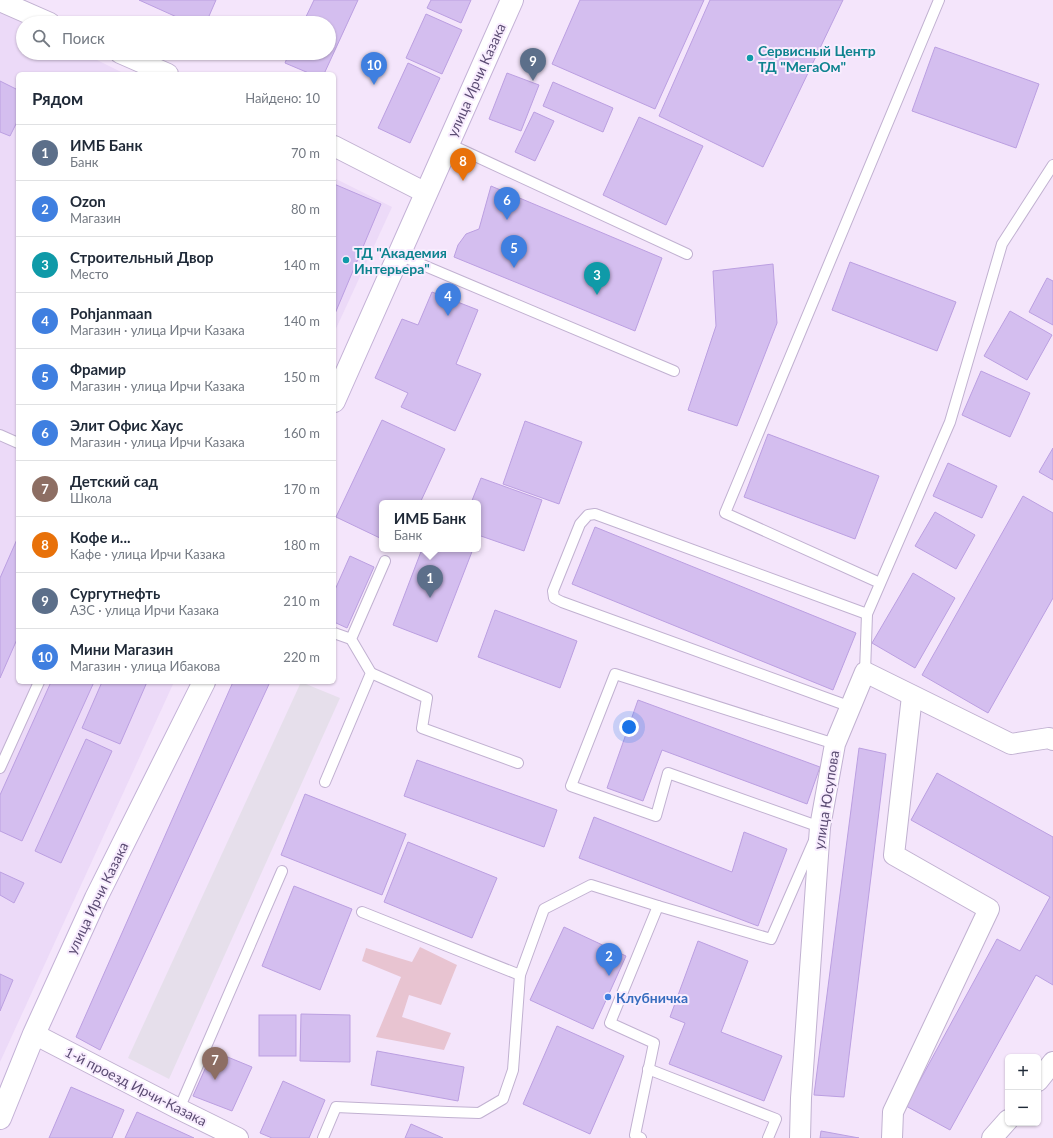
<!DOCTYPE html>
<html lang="ru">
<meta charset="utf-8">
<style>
body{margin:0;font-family:Lato,sans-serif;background:#f6f6f7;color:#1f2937}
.controls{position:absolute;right:12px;bottom:12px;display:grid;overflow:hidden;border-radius:6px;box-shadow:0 1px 3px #0004}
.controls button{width:36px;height:36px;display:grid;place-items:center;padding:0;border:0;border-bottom:1px solid #e0e1e3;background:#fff;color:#1f2937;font:20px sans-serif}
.you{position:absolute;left:629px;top:727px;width:14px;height:14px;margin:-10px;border:3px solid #fff;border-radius:50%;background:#1a73e8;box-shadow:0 0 0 6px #1a73e833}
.badge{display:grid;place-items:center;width:26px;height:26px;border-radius:50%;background:#7650df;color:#fff;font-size:13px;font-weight:700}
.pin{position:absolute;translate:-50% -33px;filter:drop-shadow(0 1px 2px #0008)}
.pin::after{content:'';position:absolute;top:21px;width:14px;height:12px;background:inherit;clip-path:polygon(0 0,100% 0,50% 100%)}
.popup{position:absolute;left:379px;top:500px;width:102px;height:52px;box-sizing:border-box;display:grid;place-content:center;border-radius:6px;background:#fff;filter:drop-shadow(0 1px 3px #0005);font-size:13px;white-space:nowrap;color:#747a83}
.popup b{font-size:15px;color:#1f2937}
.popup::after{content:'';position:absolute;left:50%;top:100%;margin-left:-8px;border:8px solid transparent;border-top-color:#fff}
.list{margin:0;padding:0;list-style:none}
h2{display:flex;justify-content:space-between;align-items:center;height:52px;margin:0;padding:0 16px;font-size:17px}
h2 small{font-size:13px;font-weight:400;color:#747a83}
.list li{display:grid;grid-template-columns:26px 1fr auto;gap:12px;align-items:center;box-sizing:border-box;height:56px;padding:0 16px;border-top:1px solid #e0e1e3}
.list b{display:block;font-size:15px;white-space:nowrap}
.list p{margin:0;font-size:13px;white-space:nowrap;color:#747a83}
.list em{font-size:13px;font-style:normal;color:#747a83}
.icon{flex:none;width:22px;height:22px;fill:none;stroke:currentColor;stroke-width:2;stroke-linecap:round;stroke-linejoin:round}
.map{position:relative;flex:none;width:1053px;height:1138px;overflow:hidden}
.search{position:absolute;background:#fff;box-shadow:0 1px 3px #0004;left:16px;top:16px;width:320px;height:44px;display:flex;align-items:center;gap:10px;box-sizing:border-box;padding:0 14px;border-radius:22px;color:#747a83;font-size:15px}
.panel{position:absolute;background:#fff;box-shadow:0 1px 3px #0004;left:16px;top:72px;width:320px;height:612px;border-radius:6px}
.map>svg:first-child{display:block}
.residential{fill:#ecdaf8}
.industrial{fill:#e6dfeb}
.green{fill:#e8c4d1}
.building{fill:#d4beef;stroke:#bb9fe1}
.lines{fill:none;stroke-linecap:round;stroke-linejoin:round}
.service-casing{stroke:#c1b1d1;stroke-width:12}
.minor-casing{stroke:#c1b1d1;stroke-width:22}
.secondary-casing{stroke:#c3b1d6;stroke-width:24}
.service{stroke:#fff;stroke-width:10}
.minor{stroke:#fff;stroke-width:20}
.secondary{stroke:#fff;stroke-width:22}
.culture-dot{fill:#0f9aa8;stroke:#f8ecfe;stroke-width:1.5}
.shop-dot{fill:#3f7fe0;stroke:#f8ecfe;stroke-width:1.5}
.labels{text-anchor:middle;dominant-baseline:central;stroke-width:4;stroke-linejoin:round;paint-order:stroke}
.culture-label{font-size:14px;font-weight:bold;fill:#0d838f;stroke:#f8ecfe;text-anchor:start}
.street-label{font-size:14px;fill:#5b4c73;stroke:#f8ecfe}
.shop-label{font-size:14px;font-weight:bold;fill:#366cbe;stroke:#f8ecfe;text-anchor:start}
</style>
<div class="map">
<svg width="1053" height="1138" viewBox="0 0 1053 1138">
<rect width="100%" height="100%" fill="#f4e5fb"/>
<g class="residential">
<path d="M0 12 23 23V53H83L125 74H18V682H174L0 1062Z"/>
<path d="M334 178 392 207 334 333Z"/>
</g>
<path class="industrial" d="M301 682 340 698 169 1079 128 1058Z"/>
<path class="green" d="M420 947 457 965 441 1005 409 995 402 1017 451 1033 444 1050 376 1037 401 977 362 961 366 948 412 962Z"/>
<g class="building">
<path d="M139 0H216L206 23H190Z"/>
<path d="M314 0H358L324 74H311L285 63 289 53H329V23H303Z"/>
<path d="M431 0H471L461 23 427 8Z"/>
<path d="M580 0H704L655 109 552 64Z"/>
<path d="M710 0H843L763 167 659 116Z"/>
<path d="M426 14 462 30 442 74 406 58Z"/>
<path d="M935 47 1039 84 1016 148 912 111Z"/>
<path d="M408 63 440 78 410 143 378 128Z"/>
<path d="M507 73 539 85 521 131 489 119Z"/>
<path d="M0 81 18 90V120L10 136 0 132Z"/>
<path d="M553 82 613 108 603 132 543 106Z"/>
<path d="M534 112 554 121 535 161 515 152Z"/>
<path d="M639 117 703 146 666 225 603 195Z"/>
<path d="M334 184 381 204 334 316Z"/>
<path d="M491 186 662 258 635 331 454 257 458 245 466 234 479 229Z"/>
<path d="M850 262 956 302 937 351 832 310Z"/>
<path d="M773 264 777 323 737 426 688 410 716 326 713 271Z"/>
<path d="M1047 278 1053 281V325L1029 312Z"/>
<path d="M432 292 478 310 456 364 481 374 455 431 401 407 408 393 375 378 402 319 418 325Z"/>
<path d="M1010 311 1052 335 1027 380 984 356Z"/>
<path d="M981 371 1030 393 1010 437 962 415Z"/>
<path d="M382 420 445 449 420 503H382V539L336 517Z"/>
<path d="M525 421 582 442 559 504 503 484Z"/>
<path d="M768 434 879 476 855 539 744 497Z"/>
<path d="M1053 448V480L1039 472Z"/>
<path d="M948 463 997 486 982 518 933 496Z"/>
<path d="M481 478 542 500 524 551 478 535V503H471Z"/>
<path d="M1023 496 1053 513V598L988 713 922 675Z"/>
<path d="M935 512 975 535 956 569 915 546Z"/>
<path d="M595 527 856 633 833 690 572 584Z"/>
<path d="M18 537V637L0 678V578Z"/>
<path d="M422 549H473L437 642 393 625Z"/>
<path d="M350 556 374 567 347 628 334 622V592Z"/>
<path d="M913 573 955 598 915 668 872 643Z"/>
<path d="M495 610 577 641 560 688 478 657Z"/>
<path d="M51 682H94L22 841 0 831V795Z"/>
<path d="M102 682H147L120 744 82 728Z"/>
<path d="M233 682H270L100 1050 76 1037Z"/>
<path d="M638 700 820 767 807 804 662 750 643 801 607 788Z"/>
<path d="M86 739 112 751 61 863 35 851Z"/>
<path d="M859 748 886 754 844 1097 814 1095Z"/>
<path d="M417 760 557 810 544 847 404 796Z"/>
<path d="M937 773 1053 837V985L1036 975 950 1130 906 1106 997 939 1020 951 1050 897 911 820Z"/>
<path d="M305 794 406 834 382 895 281 855Z"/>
<path d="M594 817 732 872 744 832 787 849 758 926 579 858Z"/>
<path d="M408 842 497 878 472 938 384 902Z"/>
<path d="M0 872 24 883 14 903 0 895Z"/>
<path d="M294 886 352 909 320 990 262 966Z"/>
<path d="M564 927 626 956 593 1029 530 1000Z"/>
<path d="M698 941 748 961 721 1032 782 1056 764 1101 669 1064 685 1023 670 1017Z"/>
<path d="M0 974 13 980 0 1011Z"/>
<path d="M301 1014 350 1015V1062L300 1061Z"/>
<rect x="259" y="1015" width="37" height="41"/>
<path d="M557 1026 624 1056 590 1134 523 1104Z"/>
<path d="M213 1051 252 1067 232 1111 193 1096Z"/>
<path d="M377 1051 464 1067 458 1101 371 1085Z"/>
<path d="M283 1081 325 1100 309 1138H272L260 1133Z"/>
<path d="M71 1087 124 1110 112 1138H49Z"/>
<path d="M137 1112 194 1138H125Z"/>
<path d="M411 1124 443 1138H405Z"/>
<path d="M821 1131 859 1138H820Z"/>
</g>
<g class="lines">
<g class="service-casing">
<g id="service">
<path d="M447 143 687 254"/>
<path d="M399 255 674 371"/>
<path d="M0 435 18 443"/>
<path d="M880 583 725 513 939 0"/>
<path d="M334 633 351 639"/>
<path d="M865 672 867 614 950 422 1002 244 1053 165"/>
<path d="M371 673 427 698 422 728 518 763"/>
<path d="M851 707 562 602 554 598 553 591 580 524 588 515 595 514 867 614"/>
<path d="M0 768 39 682"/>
<path d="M325 782 371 673 351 639 385 561"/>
<path d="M362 912 520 975"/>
<path d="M648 1069 776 1119 768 1138"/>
<path d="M179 1109 282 871"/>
<path d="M323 1138 336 1107 448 1112 479 1113 503 1099 513 1070 520 975 544 909 591 885 658 906"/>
<path d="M641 1138 635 1135 654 1043 610 1023 658 906 771 939 820 827 668 773 656 816 571 786 615 674 835 744"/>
</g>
</g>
<g class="minor-casing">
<g id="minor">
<path d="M0 1 50 23"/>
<path d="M120 53 168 74"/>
<path d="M334 146 426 193"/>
<path d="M34 1034 179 1109 238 1138"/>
<path d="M1038 1081 1053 1062"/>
<path d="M800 1138 801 1098 820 827 835 744 865 672 1011 744 1049 738 1053 740"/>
<path d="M892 1138 893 1112 989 909 894 855 912 696"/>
<path d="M992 1138 1008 1120"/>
</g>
</g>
<g class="secondary-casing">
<g id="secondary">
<path d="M334 401C393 267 452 133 512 0"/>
<path d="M0 1118 34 1034 96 898 204 682"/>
</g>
</g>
<use href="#service" class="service"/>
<use href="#minor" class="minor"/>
<use href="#secondary" class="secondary"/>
</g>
<g class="culture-dot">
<circle cx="750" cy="58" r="4"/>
<circle cx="346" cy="260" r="4"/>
</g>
<circle class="shop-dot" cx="608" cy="997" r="4"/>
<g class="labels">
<g class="culture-label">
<text x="758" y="50">Сервисный Центр<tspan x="758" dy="16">ТД "МегаОм"</tspan></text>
<text x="354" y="252">ТД "Академия<tspan x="354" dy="16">Интерьера"</tspan></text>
</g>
<g class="street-label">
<text transform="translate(476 80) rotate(-66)">улица Ирчи Казака</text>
<text transform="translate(826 800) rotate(-81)">улица Юсупова</text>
<text transform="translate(97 898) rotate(-64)">улица Ирчи Казака</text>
<text transform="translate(136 1086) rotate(27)">1-й проезд Ирчи-Казака</text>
</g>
<g class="shop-label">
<text x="616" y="997">Клубничка</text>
</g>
</g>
</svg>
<div class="controls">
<button>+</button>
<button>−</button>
</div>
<div class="you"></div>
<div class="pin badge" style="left:430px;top:598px;background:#5c6f8a">1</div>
<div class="popup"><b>ИМБ Банк</b>Банк</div>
<div class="pin badge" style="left:609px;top:976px;background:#3f7fe0">2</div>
<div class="pin badge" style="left:597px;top:295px;background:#0f9aa8">3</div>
<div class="pin badge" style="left:448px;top:316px;background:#3f7fe0">4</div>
<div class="pin badge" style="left:514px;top:268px;background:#3f7fe0">5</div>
<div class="pin badge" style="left:507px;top:220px;background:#3f7fe0">6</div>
<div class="pin badge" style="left:215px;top:1080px;background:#8d6e63">7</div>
<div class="pin badge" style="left:463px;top:181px;background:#e8710a">8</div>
<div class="pin badge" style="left:533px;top:81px;background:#5c6f8a">9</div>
<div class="pin badge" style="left:374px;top:85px;background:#3f7fe0">10</div>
<div class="search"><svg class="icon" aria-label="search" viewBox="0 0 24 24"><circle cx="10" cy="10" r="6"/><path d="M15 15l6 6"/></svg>Поиск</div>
<section class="panel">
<h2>Рядом<small>Найдено: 10</small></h2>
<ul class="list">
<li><span class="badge" style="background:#5c6f8a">1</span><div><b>ИМБ Банк</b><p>Банк</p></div><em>70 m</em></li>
<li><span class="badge" style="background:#3f7fe0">2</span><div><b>Ozon</b><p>Магазин</p></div><em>80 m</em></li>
<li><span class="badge" style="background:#0f9aa8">3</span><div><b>Строительный Двор</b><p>Место</p></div><em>140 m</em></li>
<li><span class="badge" style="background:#3f7fe0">4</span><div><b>Pohjanmaan</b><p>Магазин · улица Ирчи Казака</p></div><em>140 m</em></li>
<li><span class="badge" style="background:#3f7fe0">5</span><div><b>Фрамир</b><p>Магазин · улица Ирчи Казака</p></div><em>150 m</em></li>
<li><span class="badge" style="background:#3f7fe0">6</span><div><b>Элит Офис Хаус</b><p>Магазин · улица Ирчи Казака</p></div><em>160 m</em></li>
<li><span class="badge" style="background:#8d6e63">7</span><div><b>Детский сад</b><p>Школа</p></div><em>170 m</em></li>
<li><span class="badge" style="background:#e8710a">8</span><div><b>Кофе и...</b><p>Кафе · улица Ирчи Казака</p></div><em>180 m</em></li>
<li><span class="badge" style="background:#5c6f8a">9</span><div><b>Сургутнефть</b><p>АЗС · улица Ирчи Казака</p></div><em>210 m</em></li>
<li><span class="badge" style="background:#3f7fe0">10</span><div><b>Мини Магазин</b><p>Магазин · улица Ибакова</p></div><em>220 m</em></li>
</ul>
</section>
</div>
